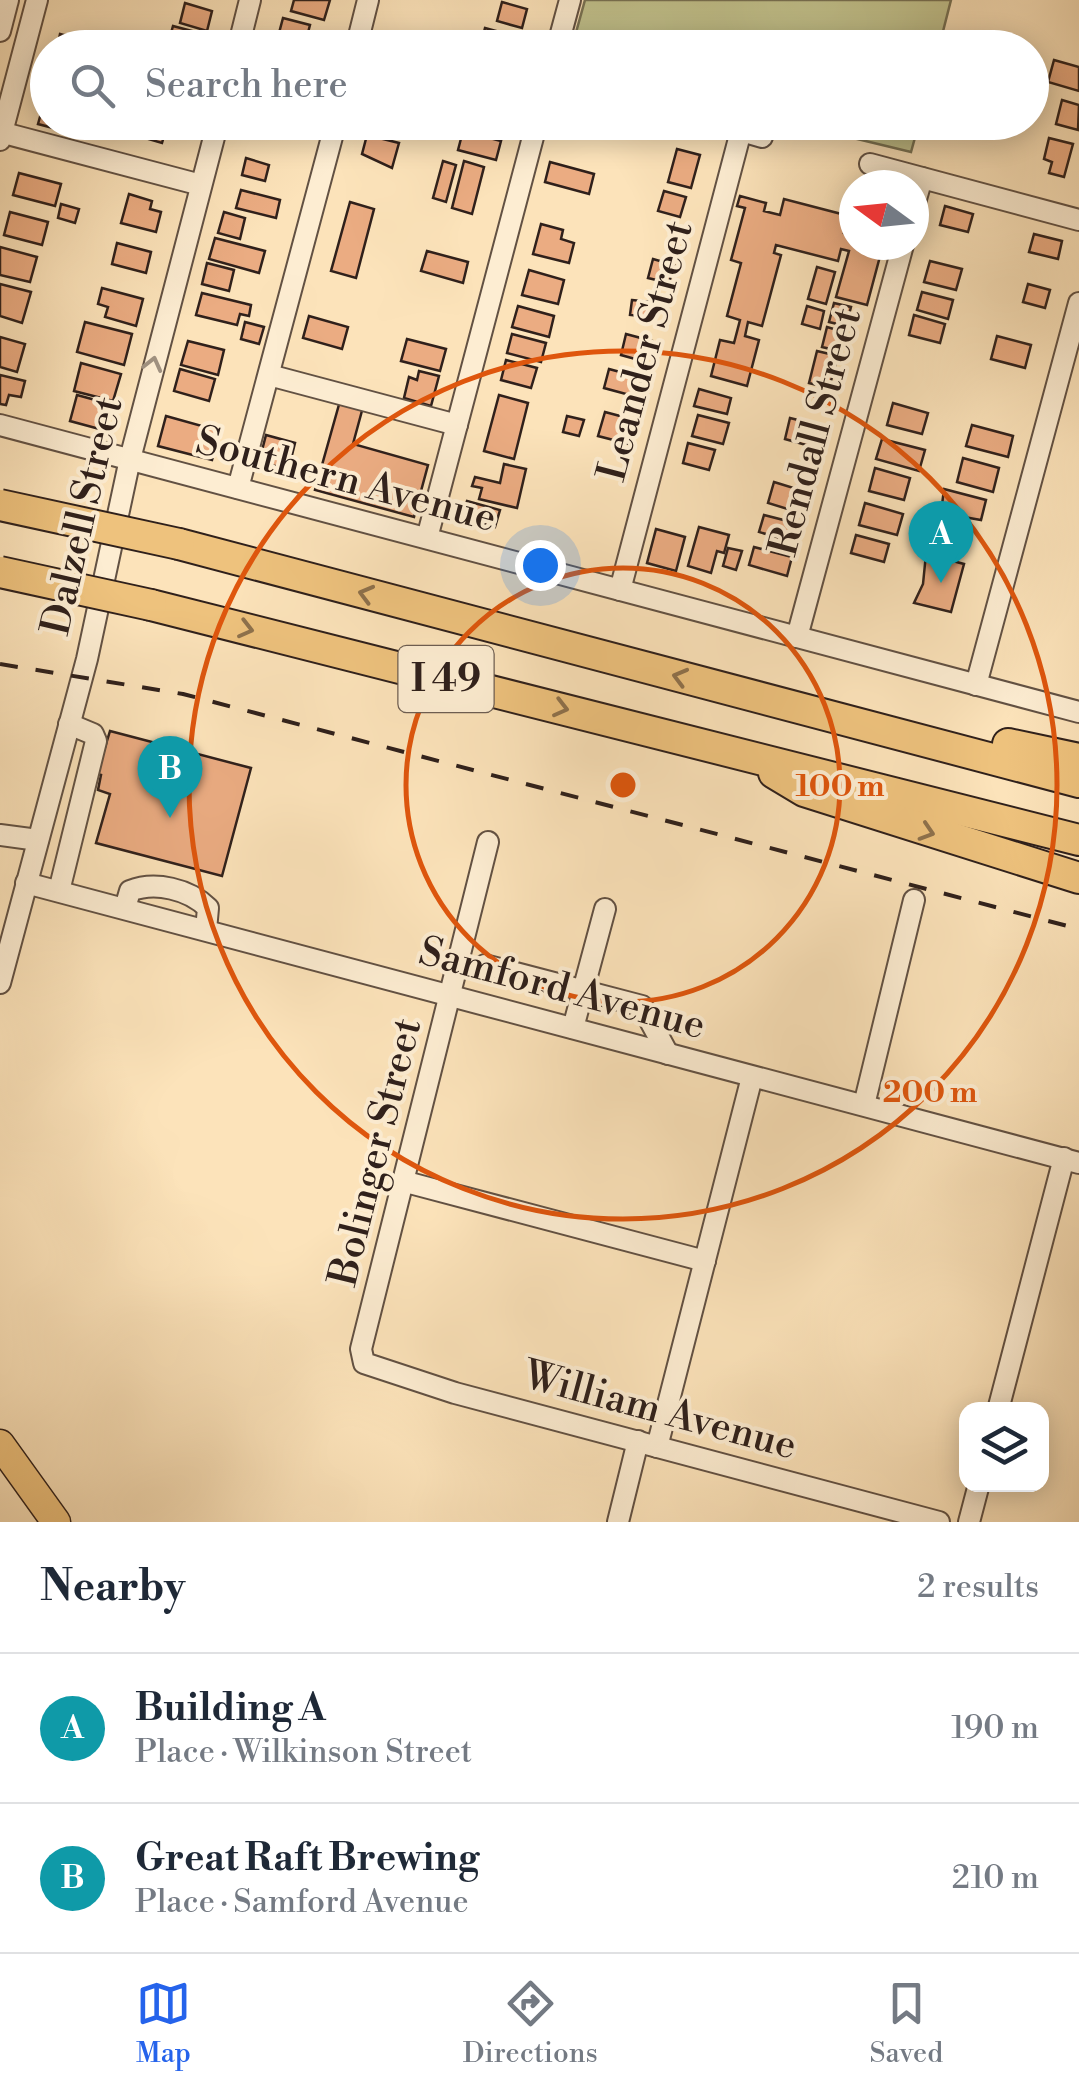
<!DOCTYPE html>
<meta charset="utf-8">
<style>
body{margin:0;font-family:"Libre Bodoni",serif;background:#f2f2f3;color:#1f2937}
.controls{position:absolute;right:30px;bottom:30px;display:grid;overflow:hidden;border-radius:20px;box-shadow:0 5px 25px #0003}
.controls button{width:90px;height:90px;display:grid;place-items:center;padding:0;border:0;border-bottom:2px solid #e0e1e3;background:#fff;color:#1f2937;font:50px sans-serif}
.compass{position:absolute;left:839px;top:170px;width:90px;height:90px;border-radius:50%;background:#fff;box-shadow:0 5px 25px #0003;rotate:285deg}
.you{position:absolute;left:540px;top:565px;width:35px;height:35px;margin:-25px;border:8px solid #fff;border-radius:50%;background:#1a73e8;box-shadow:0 0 0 15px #1a73e833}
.badge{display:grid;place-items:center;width:65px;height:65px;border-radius:50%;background:#2563eb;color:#fff;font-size:32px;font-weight:700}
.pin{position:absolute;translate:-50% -82px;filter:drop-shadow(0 2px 5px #0008)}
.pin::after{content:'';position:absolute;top:52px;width:35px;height:30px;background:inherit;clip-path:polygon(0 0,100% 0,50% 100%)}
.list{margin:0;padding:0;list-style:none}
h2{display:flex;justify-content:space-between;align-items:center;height:130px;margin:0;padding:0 40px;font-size:42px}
h2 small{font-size:32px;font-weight:400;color:#747a83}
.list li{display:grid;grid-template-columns:65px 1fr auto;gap:30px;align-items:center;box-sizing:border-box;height:150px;padding:0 40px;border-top:2px solid #e0e1e3}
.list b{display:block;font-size:38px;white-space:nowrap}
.list p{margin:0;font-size:32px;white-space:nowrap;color:#747a83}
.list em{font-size:32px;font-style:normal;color:#747a83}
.icon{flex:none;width:55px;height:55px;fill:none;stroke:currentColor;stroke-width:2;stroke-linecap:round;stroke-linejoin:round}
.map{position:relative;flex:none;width:1079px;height:1522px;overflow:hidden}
.search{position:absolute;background:#fff;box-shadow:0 5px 25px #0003;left:30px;right:30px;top:30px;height:110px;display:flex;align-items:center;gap:25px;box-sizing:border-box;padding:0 35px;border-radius:55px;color:#747a83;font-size:38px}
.sheet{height:430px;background:#fff}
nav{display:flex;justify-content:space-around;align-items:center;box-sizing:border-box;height:140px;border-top:2px solid #e0e1e3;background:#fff;font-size:28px;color:#747a83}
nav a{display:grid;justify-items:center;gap:5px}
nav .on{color:#2563eb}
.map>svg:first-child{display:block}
.green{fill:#c2c38e;stroke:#787254;stroke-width:2.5}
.building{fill:#ebac82;stroke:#2f201b;stroke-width:2.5}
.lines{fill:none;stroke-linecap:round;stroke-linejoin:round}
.minor-casing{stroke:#625143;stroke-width:24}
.major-casing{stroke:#2f201b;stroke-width:31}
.highway-casing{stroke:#2f201b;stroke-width:34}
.minor{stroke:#fdedd2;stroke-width:20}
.major{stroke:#eec27d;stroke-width:28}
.highway{stroke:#eec27d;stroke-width:30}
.rail{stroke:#2f201b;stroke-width:4;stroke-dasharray:18 18;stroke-linecap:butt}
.highway-bridge-casing{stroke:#2f201b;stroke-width:34;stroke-linecap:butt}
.highway-bridge{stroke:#eec27d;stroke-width:30}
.oneway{stroke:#a09180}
.oneway2{stroke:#8e714c}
.ring{fill:none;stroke:#df560d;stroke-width:5}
.labels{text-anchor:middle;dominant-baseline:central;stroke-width:8;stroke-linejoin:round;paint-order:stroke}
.shield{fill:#fdedd2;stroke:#6d5e52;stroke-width:2.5}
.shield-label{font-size:38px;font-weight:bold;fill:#2f201b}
.street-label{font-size:40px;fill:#2f201b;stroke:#fdedd2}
.centre{fill:#df560d;stroke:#fdedd2;stroke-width:5}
.ring-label{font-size:30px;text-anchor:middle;font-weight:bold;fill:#df560d;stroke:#fdedd2;stroke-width:8;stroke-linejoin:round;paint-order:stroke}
</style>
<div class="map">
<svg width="1079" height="1522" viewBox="0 0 1079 1522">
<rect width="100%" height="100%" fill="#fce3ba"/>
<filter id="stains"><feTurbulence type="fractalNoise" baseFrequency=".002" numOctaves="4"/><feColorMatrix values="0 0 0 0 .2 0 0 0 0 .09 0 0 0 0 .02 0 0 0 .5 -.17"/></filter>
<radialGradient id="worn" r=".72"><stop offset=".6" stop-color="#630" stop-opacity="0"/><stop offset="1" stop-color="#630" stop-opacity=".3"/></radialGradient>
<g class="green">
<path d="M585 0H951L939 47H572Z"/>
<path d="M791 123H919L911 152Z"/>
</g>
<g class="building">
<path d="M294 0H330L324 20 291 11Z"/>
<path d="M502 2 527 9 522 28 497 21Z"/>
<path d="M185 3 212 11 207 31 180 23Z"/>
<path d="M283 18 310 25 304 48H275Z"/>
<path d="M173 26 203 34 199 48H151L153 43 167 47Z"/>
<path d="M485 28 518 37 515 48H480Z"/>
<path d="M394 32 421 39 419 48H390Z"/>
<path d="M60 34 90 42 89 48H57Z"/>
<path d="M1054 60 1079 67V91L1048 82Z"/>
<path d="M48 88V122H75L72 133 38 124Z"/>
<path d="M1062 100 1079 105 1078 130 1056 124Z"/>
<path d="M135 122H168L162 143 131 134Z"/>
<path d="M463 131 501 141 496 160 458 150Z"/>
<path d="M367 135 399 143 392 168 362 154Z"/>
<path d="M1049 138 1073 144 1064 177 1049 173 1052 162 1044 159Z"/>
<path d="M677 149 700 155 691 188 668 182Z"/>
<path d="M246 158 269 165 265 181 242 175Z"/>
<path d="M443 161 456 165 446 202 433 198Z"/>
<path d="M464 161 484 167 472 214 452 208Z"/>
<path d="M550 162 594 174 589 194 545 182Z"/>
<path d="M19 173 61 184 55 206 13 195Z"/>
<path d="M241 190 280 200 276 218 236 208Z"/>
<path d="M664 191 686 197 680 217 658 211Z"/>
<path d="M129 194 152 201 150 209 161 212 156 232 121 223Z"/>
<path d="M740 196 766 203 764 211 780 215 784 199 849 216 844 233 854 235V245H883L867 305 836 297 849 251 841 249 838 261 776 245 774 253 781 255 762 326 748 322 745 336 759 340 747 386 711 376 720 340 734 343 740 320 727 316 741 263 731 260 745 208 737 206Z"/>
<path d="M350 202 374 209 356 278 331 271Z"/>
<path d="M61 204 79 209 75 223 58 218Z"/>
<path d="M945 206 973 214 968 232 940 225Z"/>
<path d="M10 212 48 222 42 245 4 235Z"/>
<path d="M224 212 245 218 240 239 218 233Z"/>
<path d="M541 224 563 230 561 239 574 243 569 263 533 254Z"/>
<path d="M1034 234 1062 241 1058 259 1029 252Z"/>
<path d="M215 238 265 251 259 273 209 259Z"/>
<path d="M117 243 151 252 146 273 112 264Z"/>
<path d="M0 247 37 257 30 282 0 275Z"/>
<path d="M427 251 468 262 463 283 421 271Z"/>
<path d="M653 259 674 265 669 283 648 278Z"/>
<path d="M930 261 962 269 956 290 924 282Z"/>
<path d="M207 263 234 270 229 291 202 284Z"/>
<path d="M817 267 835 272 826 304 808 299Z"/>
<path d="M529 270 564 280 558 304 522 295Z"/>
<path d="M0 284 31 292 22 323 0 316Z"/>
<path d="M1028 284 1050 290 1045 308 1023 302Z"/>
<path d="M102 288 143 299 136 326 105 317 108 307 98 304Z"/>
<path d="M922 292 953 300 948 319 917 310Z"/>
<path d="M202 293 251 305 249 316 240 314 237 325 196 315Z"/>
<path d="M632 300 652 302 650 317 630 315Z"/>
<path d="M834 303 851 307 846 326 829 322Z"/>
<path d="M518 306 554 316 549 337 512 327Z"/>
<path d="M807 306 824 311 820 329 802 324Z"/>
<path d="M914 315 945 324 940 343 909 335Z"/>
<path d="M309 316 348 327 342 349 303 338Z"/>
<path d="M85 322 132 334 124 365 77 352Z"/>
<path d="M245 322 264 327 259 344 241 339Z"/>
<path d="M827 327 844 332 839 351 822 347Z"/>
<path d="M512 334 546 343 541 362 507 353Z"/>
<path d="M626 334 652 341 646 362 621 355Z"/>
<path d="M997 336 1031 345 1025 368 991 359Z"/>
<path d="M0 337 25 344 17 372 0 367Z"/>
<path d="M407 339 446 349 440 371 401 361Z"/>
<path d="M188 341 224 350 218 375 181 365Z"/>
<path d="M817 351 838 356 829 388 809 383Z"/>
<path d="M506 360 537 368 531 388 501 380Z"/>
<path d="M81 363 121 374 113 401 74 391Z"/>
<path d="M180 369 215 379 209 401 174 391Z"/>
<path d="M609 369 642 378 637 397 604 388Z"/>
<path d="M419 371 439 376 431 406 404 398 409 377 417 380Z"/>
<path d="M0 375 25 381 21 397 9 395 6 405 0 404Z"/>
<path d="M699 389 731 398 727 414 694 406Z"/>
<path d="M77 395 110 404 103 430 70 421Z"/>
<path d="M499 395 528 403 514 459 484 451Z"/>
<path d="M340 401 363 407 353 444 428 465 414 517 315 490Z"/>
<path d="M893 403 928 413 922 434 887 425Z"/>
<path d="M605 412 635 420 629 444 598 436Z"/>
<path d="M698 415 729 423 723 444 692 436Z"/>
<path d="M166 416 220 431 212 460 158 446Z"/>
<path d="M567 416 584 420 579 436 563 432Z"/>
<path d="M790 418 830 428 824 450 785 439Z"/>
<path d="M972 425 1013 436 1008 457 966 446Z"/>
<path d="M266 435 295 443 291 459 282 456 279 467 259 462Z"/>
<path d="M882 439 925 450 919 471 876 459Z"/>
<path d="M688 443 715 450 709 470 683 463Z"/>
<path d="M963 458 999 468 993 492 957 482Z"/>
<path d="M504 464 526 469 517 508 479 499 482 488 472 486 475 477 500 483Z"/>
<path d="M875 468 910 478 904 500 869 491Z"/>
<path d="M774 482 810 493 804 514 768 503Z"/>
<path d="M944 489 986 500 981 520 941 513Z"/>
<path d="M467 501 500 510 495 527 462 518Z"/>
<path d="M865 503 903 514 897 535 859 525Z"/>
<path d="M764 515 799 524 794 542 759 532Z"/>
<path d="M699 527 729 535 724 553 717 551 711 573 688 566Z"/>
<path d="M656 529 685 537 676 571 647 563Z"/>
<path d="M856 535 889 544 884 562 851 553Z"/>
<path d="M754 547 792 557 787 576 749 565Z"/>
<path d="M728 548 742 551 736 570 723 566Z"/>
<path d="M926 554 964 564 951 612 914 603 923 584Z"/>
<path d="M110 731 251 768 222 876 96 843 110 794 98 790 101 775 97 774Z"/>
</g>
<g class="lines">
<g class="minor-casing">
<g id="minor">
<path d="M0 31 8 0"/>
<path d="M238 48 250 0"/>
<path d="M356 48 368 0"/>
<path d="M557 48 570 0"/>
<path d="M710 122 762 137"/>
<path d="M0 132 201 185"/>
<path d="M0 140 37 0"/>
<path d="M870 164 1079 220"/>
<path d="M914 206 922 178"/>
<path d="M269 375 457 425"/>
<path d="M0 425 1079 712"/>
<path d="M238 488 336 122"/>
<path d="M427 538 537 122"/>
<path d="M620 590 741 131"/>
<path d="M797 637 903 245"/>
<path d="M976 685 1079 303"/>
<path d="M0 835 38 840"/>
<path d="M488 842 361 1349 364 1363 455 1393 939 1522"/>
<path d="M26 883 1079 1163"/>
<path d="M59 891 96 741 93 734 69 724"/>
<path d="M125 908 130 891C155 881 189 889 208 908L206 930"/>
<path d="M485 965 642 1006 668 1054"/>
<path d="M0 983 87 659 130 459 218 122"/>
<path d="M573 1028 605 909"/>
<path d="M864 1105 914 900"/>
<path d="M406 1182 705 1261"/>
<path d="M998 1410 1064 1158"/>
<path d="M657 1447 752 1077"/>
<path d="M618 1522 638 1441"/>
<path d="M969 1522 979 1484"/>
</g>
</g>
<g class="major-casing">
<path id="major" d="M0 1444 56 1522"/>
</g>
<g class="highway-casing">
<g id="highway">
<path d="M179 544 1079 782"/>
<path d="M151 605 1079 840"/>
<path d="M1008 744 1079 759"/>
<path d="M774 773 804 791 1079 878"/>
</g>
</g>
<use href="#minor" class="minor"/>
<use href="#major" class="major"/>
<use href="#highway" class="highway"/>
<path class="rail" d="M0 664 183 694 1079 929"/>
<g class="highway-bridge-casing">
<g id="highway-bridge">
<path d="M0 505 179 544"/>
<path d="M0 572 151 605"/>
</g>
</g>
<use href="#highway-bridge" class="highway-bridge"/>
</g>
<defs><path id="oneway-chevron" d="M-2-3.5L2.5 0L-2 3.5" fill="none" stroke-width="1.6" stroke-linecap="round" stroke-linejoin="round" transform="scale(2.5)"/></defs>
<use class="oneway" href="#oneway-chevron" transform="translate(153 364) rotate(-76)"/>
<g class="oneway2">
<use href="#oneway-chevron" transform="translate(366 594) rotate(-165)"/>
<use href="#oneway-chevron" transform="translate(246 629) rotate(14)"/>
<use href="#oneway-chevron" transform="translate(680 677) rotate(-165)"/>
<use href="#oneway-chevron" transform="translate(561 708) rotate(14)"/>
<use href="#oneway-chevron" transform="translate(927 832) rotate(18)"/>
</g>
<g class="ring">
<circle cx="623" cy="785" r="217"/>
<circle cx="623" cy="785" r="434"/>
</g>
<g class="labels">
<rect class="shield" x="398.5" y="646" width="95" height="66" rx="8"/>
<g class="shield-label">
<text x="446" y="679">I 49</text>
</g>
<g class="street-label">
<text transform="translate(646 351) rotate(-75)">Leander Street</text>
<text transform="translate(816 432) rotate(-75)">Rendall Street</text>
<text transform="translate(346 480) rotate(15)">Southern Avenue</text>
<text transform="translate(83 516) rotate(-77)">Dalzell Street</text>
<text transform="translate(562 989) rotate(15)">Samford Avenue</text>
<text transform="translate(376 1152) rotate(-76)">Bolinger Street</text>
<text transform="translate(660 1411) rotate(15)">William Avenue</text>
</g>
</g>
<circle cx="623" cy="785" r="15" class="centre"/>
<g class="ring-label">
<text x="840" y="796">100 m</text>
<text x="930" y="1102">200 m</text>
</g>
<rect width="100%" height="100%" filter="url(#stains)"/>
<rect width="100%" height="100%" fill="url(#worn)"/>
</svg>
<div class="controls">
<button><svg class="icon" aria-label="layers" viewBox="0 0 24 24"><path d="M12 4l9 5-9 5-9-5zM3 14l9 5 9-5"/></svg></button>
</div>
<svg class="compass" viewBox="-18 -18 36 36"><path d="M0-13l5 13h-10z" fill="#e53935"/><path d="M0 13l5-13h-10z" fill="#747a83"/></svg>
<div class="you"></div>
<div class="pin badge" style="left:941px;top:583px;background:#0f9aa8">A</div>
<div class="pin badge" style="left:170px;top:818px;background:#0f9aa8">B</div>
<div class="search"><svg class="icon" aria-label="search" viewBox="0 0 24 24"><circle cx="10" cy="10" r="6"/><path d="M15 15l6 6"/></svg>Search here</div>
</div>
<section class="sheet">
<h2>Nearby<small>2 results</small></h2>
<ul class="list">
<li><span class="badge" style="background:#0f9aa8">A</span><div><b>Building A</b><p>Place · Wilkinson Street</p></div><em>190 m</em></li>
<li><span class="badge" style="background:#0f9aa8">B</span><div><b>Great Raft Brewing</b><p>Place · Samford Avenue</p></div><em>210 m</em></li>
</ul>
</section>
<nav>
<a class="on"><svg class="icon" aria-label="map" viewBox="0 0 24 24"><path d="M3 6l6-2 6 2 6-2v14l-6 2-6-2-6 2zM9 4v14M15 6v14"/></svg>Map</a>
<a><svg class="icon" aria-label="directions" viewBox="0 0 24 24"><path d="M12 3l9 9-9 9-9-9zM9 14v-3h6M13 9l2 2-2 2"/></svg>Directions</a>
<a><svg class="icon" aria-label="saved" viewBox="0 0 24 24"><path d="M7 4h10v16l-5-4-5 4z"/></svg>Saved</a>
</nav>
